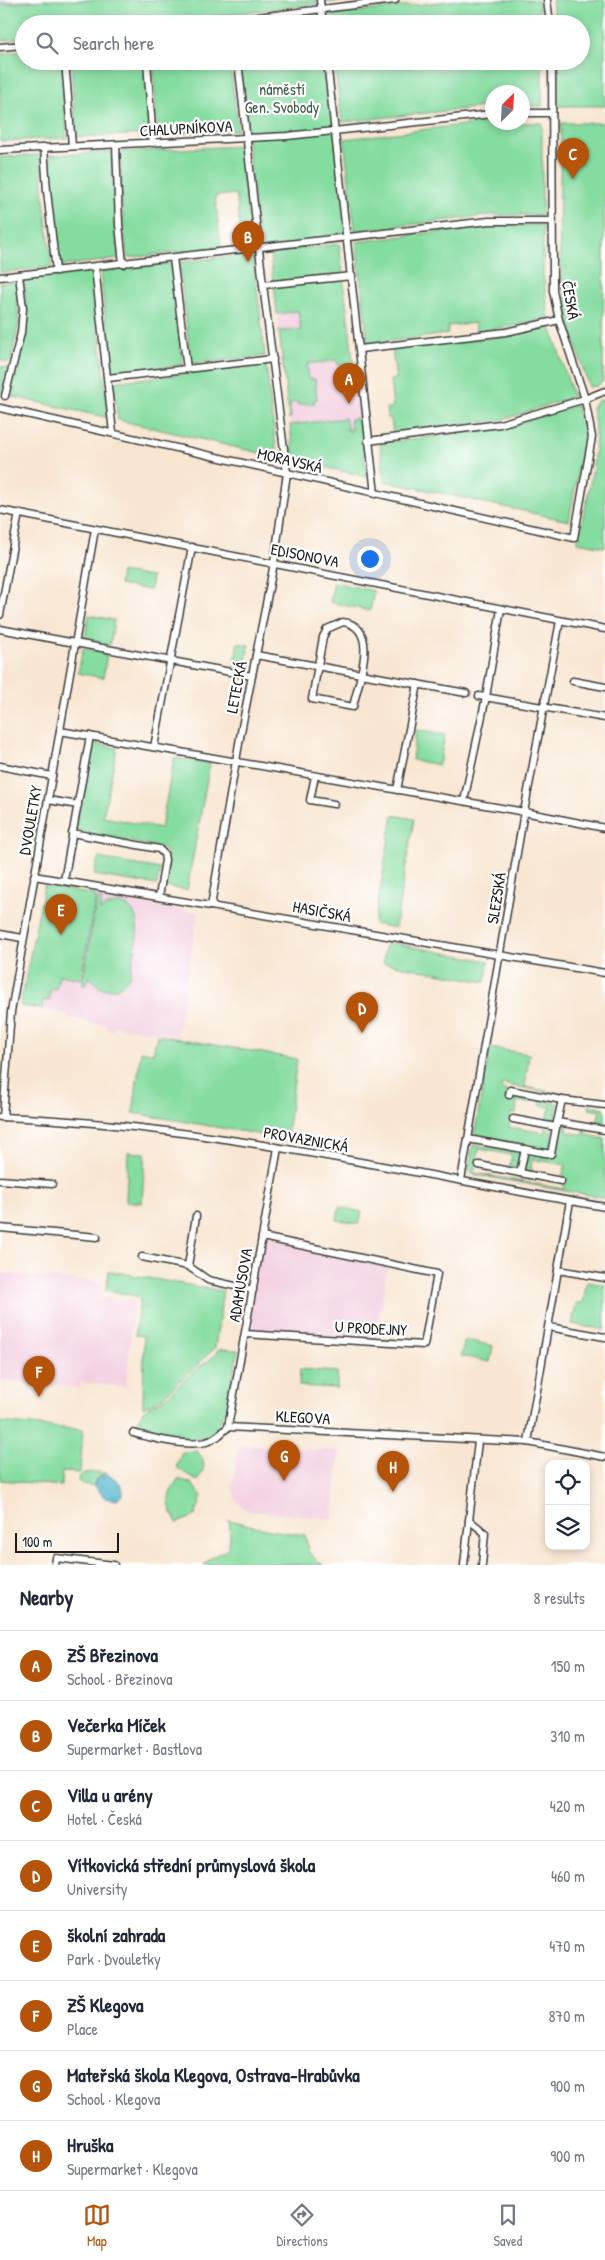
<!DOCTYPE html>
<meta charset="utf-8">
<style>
body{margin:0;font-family:"Patrick Hand",sans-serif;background:#f2f2f3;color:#1f2937}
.controls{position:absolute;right:15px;bottom:15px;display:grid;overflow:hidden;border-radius:10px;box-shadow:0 2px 8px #0003}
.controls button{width:45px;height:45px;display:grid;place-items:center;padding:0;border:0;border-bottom:1px solid #e0e1e3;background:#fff;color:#1f2937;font:25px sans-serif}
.compass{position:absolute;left:485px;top:85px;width:45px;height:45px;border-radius:50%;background:#fff;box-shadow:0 2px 8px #0003;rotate:24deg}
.scale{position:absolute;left:15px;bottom:12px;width:104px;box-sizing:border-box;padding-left:5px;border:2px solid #1c1c1c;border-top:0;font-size:14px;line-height:18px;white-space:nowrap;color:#1c1c1c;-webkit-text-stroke:4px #fff;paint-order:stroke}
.you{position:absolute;left:369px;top:558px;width:18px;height:18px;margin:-12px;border:4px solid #fff;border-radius:50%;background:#1a73e8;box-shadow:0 0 0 8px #1a73e833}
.badge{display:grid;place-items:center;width:32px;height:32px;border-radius:50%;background:#b45309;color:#fff;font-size:16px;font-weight:700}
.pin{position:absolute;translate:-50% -41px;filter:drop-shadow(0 1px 2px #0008)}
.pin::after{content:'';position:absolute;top:26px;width:18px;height:15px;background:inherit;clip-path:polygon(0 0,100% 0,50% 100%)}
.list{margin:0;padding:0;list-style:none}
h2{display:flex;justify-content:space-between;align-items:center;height:65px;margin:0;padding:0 20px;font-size:21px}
h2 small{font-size:16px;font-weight:400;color:#747a83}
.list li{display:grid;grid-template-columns:32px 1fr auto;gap:15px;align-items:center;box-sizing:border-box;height:70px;padding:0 20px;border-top:1px solid #e0e1e3}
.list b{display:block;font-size:19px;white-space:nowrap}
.list p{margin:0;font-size:16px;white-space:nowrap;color:#747a83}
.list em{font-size:16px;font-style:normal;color:#747a83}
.icon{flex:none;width:28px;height:28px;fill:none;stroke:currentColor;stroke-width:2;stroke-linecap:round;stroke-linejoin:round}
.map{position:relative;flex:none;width:605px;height:1565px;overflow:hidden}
.search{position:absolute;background:#fff;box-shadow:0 2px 8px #0003;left:15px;right:15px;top:15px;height:55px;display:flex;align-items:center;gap:12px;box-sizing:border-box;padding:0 18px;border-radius:28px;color:#747a83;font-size:19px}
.sheet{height:625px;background:#fff}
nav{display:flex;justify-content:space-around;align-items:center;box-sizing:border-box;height:70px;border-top:1px solid #e0e1e3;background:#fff;font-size:14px;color:#747a83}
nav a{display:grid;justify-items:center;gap:2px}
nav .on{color:#b45309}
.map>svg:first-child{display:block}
.built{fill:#f3cfe0}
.industrial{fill:#cfbdcf}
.green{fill:#85dca0;stroke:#507c5e}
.water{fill:#4bb2ca;stroke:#346773}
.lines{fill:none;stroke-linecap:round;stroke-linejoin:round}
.street-tunnel{stroke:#ccbeae;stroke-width:6;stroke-dasharray:6 3;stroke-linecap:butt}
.street-casing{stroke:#3d3a37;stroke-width:9}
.street{stroke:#fff;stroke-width:6}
.labels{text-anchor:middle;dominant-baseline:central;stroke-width:4.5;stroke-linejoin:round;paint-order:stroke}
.park-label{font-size:16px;fill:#415f4a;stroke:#fff}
.street-label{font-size:16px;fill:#1c1c1c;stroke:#fff}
</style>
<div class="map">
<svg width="605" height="1565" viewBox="0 0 605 1565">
<rect width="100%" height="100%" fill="#fff"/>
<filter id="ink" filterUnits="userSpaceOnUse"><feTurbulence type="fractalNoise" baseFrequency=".02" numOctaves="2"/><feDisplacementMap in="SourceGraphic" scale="10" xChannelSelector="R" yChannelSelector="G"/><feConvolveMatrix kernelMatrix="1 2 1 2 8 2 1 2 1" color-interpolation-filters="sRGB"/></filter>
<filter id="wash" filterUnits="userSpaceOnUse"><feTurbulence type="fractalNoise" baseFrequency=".0096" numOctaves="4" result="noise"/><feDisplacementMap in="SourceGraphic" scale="20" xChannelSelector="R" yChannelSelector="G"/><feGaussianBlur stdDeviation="1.12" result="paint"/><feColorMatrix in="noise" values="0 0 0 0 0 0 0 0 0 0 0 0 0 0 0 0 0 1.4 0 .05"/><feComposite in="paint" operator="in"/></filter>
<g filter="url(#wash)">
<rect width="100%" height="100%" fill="#f8e6d2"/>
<g class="built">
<path d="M347 306 367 477 294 460 277 314Z"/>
<path d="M44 886 198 913 177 1036 114 1026 113 1030 106 1029V1025L74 1019 66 1017 67 1014 52 1011 20 1006Z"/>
<path d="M262 1237 388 1264 375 1342 245 1334Z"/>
<path d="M0 1273 101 1282 100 1298 134 1301 126 1387 81 1382 80 1388 0 1380Z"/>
<path d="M239 1445 339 1451 333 1519 250 1511 242 1507 236 1500 232 1488Z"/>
</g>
<path class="industrial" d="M0 0H44L0 4Z"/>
<g class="green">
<path d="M44 0H351L149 24H24V38L0 41V4Z"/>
<path d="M458 0H538L541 24H330L329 15Z"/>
<path d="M552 0H605V106H556V61H581V24H555Z"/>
<path d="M322 8 323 24H233V20Z"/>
<path d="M24 51V61H63L67 138 0 141V54Z"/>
<path d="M71 61H144L149 134 76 137Z"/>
<path d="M153 61H230L238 130 157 134Z"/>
<path d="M238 61H327L347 238 259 249Z"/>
<path d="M334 61H542V106H523L522 92H492V106L342 122Z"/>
<path d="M480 123H542V215H492L355 231 344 139Z"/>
<path d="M561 123H605L603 381 597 386 589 387C579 356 569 326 564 295 556 241 561 178 561 123Z"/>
<path d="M240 146 251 238 241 240 236 194 215 196 221 247 127 258 123 222 120 152Z"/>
<path d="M112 152 115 224 119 259 60 266 51 191 49 155Z"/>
<path d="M41 155 44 200 52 267 0 273V157Z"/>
<path d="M492 225H543V273L549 319 510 327 476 331 475 323 448 326V334L368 344 356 242Z"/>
<path d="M339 244 343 275 273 282 270 252Z"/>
<path d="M253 254 265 356 191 364 179 262Z"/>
<path d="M171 263 183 365 112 374 100 272Z"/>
<path d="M92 272 109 418 10 396 27 321 24 280Z"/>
<path d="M343 278 355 374H353L352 363 338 365 337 360 307 364 308 379H315L317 399 314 400 315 403 298 405 297 402 290 403 291 417 289 419 279 331 301 330 298 311 277 314 274 286Z"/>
<path d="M16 281 19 323 10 363 0 360V283Z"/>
<path d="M551 327 573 397 502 420 393 433 391 419 388 418 386 408 393 407 390 380 396 379 392 349 513 335Z"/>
<path d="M266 364 277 457 118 420 113 382Z"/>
<path d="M0 366 8 368 2 394 0 393Z"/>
<path d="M602 400 605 433V547L577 542C586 503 602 447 592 408L597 401Z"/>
<path d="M576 405 585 434 569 521 384 481 380 443 504 428Z"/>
<path d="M360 417 367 477 294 460 290 425 345 418 348 431H351L350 419Z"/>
<path d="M121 572 152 577 150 590 119 585Z"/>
<path d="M334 582 374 591 370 611 330 602Z"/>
<path d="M89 615 114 620 110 645 84 641Z"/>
<path d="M238 643 249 645 245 667 234 664Z"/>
<path d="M83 648 107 653 103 678 78 673Z"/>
<path d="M416 730 445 735 439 765 412 760Z"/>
<path d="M91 742 117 748 103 817 161 828 174 758 210 763 187 890 163 886C165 874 171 858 163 848L75 831Z"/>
<path d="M393 815 414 819 395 928 374 924Z"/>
<path d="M98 858 160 869 157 885 94 875Z"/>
<path d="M44 886 96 895 81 979 59 975 56 989 51 988 49 1001 43 1000 42 1009 20 1006Z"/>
<path d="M97 899 102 900 100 911C106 906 113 903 121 904 149 910 133 955 130 974 124 987 113 992 99 987L89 976 85 985H82Z"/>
<path d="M386 942 489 961 485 982 383 963Z"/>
<path d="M157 1035 297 1059 287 1134 286 1136 267 1133 263 1135 133 1113 141 1051 153 1053Z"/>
<path d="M490 1048 529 1054 525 1087 605 1102 502 1084 501 1088 507 1091 506 1101H510L512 1095 529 1097V1103L517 1101 516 1114 511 1113 509 1127 544 1133 545 1128 552 1130 551 1149 547 1151 541 1148 488 1138H477L474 1136Z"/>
<path d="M541 1099 558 1104 554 1123 545 1122 551 1107 540 1105Z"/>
<path d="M590 1105 605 1108V1127L596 1126 600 1111 589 1109Z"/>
<path d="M563 1126 568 1127 567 1132 583 1135 584 1130H587L586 1135 605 1139V1198L472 1174 468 1171 473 1145 519 1151 521 1155 518 1168H509L512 1155 479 1149 474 1173 563 1189 565 1179 562 1177 566 1165 532 1159 531 1172 525 1171 524 1168 528 1154 546 1156 553 1154 557 1146H559L560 1128Z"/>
<path d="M128 1152 145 1153 142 1203 126 1201Z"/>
<path d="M339 1207 362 1212 359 1224 337 1220Z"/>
<path d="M109 1271 223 1291 215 1348 164 1396 143 1408 144 1336 135 1335 140 1297 106 1290Z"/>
<path d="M587 1282 605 1285V1330L572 1324 576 1303H583Z"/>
<path d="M465 1340 493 1346 490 1362 461 1356Z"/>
<path d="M221 1349 238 1350 227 1413 223 1412C222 1421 217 1431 209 1436 198 1443 148 1435 134 1431L139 1417 148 1407 167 1397 195 1370 212 1358 217 1351Z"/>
<path d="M300 1369 337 1372V1388L299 1386Z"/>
<path d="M0 1422 83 1430 80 1473 62 1472 61 1486 0 1480Z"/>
<path d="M197 1451C207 1463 205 1469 197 1481L176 1467 182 1452Z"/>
<path d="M97 1472 105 1473 96 1479 93 1486 83 1484 78 1481 79 1476 84 1473Z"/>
<path d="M178 1479 191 1483 202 1496 195 1516 177 1523C167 1502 165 1499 178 1479Z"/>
<path d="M229 1520 270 1530 305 1535 309 1553 323 1565H204C220 1544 234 1563 229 1520Z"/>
</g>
<path class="water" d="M106 1474C115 1478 124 1483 123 1494L117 1500 105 1498 94 1486 96 1480Z"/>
</g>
<g filter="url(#ink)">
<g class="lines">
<path class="street-tunnel" d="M466 693 479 696"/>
<g class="street-casing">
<g id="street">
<path d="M320 0 323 24"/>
<path d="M547 0 550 24"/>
<path d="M201 24 395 0"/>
<path d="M0 47 24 45"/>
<path d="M65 61 72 146"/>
<path d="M147 61 153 143"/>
<path d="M327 61 375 494"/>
<path d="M522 113H552"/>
<path d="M116 145 119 224 123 264"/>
<path d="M44 147 47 191 56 271"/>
<path d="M0 150 287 136 492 114"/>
<path d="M173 258 187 369"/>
<path d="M95 267 113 433"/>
<path d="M0 277 489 221H552"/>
<path d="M263 285 352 276"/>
<path d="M360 349 506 332 559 320"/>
<path d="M108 378 273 359"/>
<path d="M5 396 21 333 23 308 19 275"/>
<path d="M0 408 574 538 592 437 585 399 559 320 553 291 552 61"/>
<path d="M368 441 500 424 585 399 605 391"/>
<path d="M0 510 605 629"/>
<path d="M0 615 19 513"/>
<path d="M343 622C381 627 358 682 353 707L312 699 323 637 327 629Z"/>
<path d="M0 629 252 676"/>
<path d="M256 655 466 693"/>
<path d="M573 681 605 687"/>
<path d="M479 696 605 718"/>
<path d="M60 731 519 811 605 828"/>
<path d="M154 747 192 547"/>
<path d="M0 766 52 776"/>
<path d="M315 776 310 800 334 804"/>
<path d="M397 790 418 684"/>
<path d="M48 800 78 805"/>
<path d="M464 801 486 697 501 609"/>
<path d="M72 833 159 849 164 854 165 860 159 897"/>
<path d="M34 876 605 973"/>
<path d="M64 881 90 736"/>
<path d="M211 906 241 732 274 563 287 473 263 285 238 61"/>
<path d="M0 934 22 938"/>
<path d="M509 1095 510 1090 562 1100"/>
<path d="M0 1117C204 1124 405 1173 605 1207"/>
<path d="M3 1117 11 1012 95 529"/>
<path d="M513 1119 556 1127"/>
<path d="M557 1122 562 1100 605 1105"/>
<path d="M468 1139 551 1154 557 1122 605 1130"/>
<path d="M479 1165 520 1173 525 1149"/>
<path d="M520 1173 561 1181"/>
<path d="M0 1180 52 1184"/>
<path d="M461 1180 524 812 560 621"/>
<path d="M196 1216 188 1266 208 1280 253 1290"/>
<path d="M0 1228 97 1237"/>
<path d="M142 1257 188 1266"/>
<path d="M558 1270 605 1278"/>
<path d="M549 1327 605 1337"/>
<path d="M245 1334 424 1345 437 1274 262 1237"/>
<path d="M228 1427 528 1442 605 1457"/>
<path d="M228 1427 278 1148"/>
<path d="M133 1433C152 1438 186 1447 206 1442 215 1440 222 1433 228 1427"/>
<path d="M528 1442 570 1201"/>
<path d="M469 1520 485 1533 482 1565"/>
<path d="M55 1565 56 1558 114 1565"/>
<path d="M464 1565 478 1441"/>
</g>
</g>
<use href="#street" class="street"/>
</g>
</g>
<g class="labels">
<g class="park-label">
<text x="282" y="89">náměstí<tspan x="282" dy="18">Gen. Svobody</tspan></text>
</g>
<g class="street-label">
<text transform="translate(186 128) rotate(-3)">CHALUPNÍKOVA</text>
<text transform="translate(571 300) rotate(80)">ČESKÁ</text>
<text transform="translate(290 460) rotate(13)">MORAVSKÁ</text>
<text transform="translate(305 555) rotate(11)">EDISONOVA</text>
<text transform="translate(236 687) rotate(-79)">LETECKÁ</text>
<text transform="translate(30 820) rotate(-80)">DVOULETKY</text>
<text transform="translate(496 898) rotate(-81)">SLEZSKÁ</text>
<text transform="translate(322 911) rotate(10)">HASIČSKÁ</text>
<text transform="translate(306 1139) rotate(10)">PROVAZNICKÁ</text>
<text transform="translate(240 1285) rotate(-80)">ADAMUSOVA</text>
<text transform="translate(371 1328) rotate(3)">U PRODEJNY</text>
<text transform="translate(303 1417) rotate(3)">KLEGOVA</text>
</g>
</g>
</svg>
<div class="controls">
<button><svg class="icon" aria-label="locate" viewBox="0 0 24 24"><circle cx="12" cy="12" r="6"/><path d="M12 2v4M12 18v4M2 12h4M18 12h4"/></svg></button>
<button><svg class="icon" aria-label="layers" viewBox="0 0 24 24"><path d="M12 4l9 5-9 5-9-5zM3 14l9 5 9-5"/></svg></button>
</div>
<svg class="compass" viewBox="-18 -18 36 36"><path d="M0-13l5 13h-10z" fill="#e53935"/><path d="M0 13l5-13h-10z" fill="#747a83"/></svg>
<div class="scale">100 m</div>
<div class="you"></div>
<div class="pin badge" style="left:349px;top:404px">A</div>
<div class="pin badge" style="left:248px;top:262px">B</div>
<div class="pin badge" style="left:573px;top:179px">C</div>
<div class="pin badge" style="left:362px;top:1033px">D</div>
<div class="pin badge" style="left:61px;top:935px">E</div>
<div class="pin badge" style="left:39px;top:1397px">F</div>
<div class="pin badge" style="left:284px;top:1481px">G</div>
<div class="pin badge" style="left:393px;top:1492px">H</div>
<div class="search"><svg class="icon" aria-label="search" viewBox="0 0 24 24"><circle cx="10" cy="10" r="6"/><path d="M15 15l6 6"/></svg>Search here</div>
</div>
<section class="sheet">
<h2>Nearby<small>8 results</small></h2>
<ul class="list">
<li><span class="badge">A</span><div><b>ZŠ Březinova</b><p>School · Březinova</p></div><em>150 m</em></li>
<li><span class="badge">B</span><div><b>Večerka Míček</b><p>Supermarket · Bastlova</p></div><em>310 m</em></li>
<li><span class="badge">C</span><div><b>Villa u arény</b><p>Hotel · Česká</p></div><em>420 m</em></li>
<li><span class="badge">D</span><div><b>Vítkovická střední průmyslová škola</b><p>University</p></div><em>460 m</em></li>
<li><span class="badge">E</span><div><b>školní zahrada</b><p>Park · Dvouletky</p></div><em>470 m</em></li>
<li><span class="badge">F</span><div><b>ZŠ Klegova</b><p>Place</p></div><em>870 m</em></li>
<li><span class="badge">G</span><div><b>Mateřská škola Klegova, Ostrava-Hrabůvka</b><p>School · Klegova</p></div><em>900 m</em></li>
<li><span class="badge">H</span><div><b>Hruška</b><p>Supermarket · Klegova</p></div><em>900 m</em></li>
</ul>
</section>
<nav>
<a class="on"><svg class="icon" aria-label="map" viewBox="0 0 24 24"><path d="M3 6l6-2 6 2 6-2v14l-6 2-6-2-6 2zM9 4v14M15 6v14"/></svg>Map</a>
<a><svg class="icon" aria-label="directions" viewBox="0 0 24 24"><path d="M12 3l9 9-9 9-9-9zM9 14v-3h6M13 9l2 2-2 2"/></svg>Directions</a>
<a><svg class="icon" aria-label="saved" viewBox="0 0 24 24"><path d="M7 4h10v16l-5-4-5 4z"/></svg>Saved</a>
</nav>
